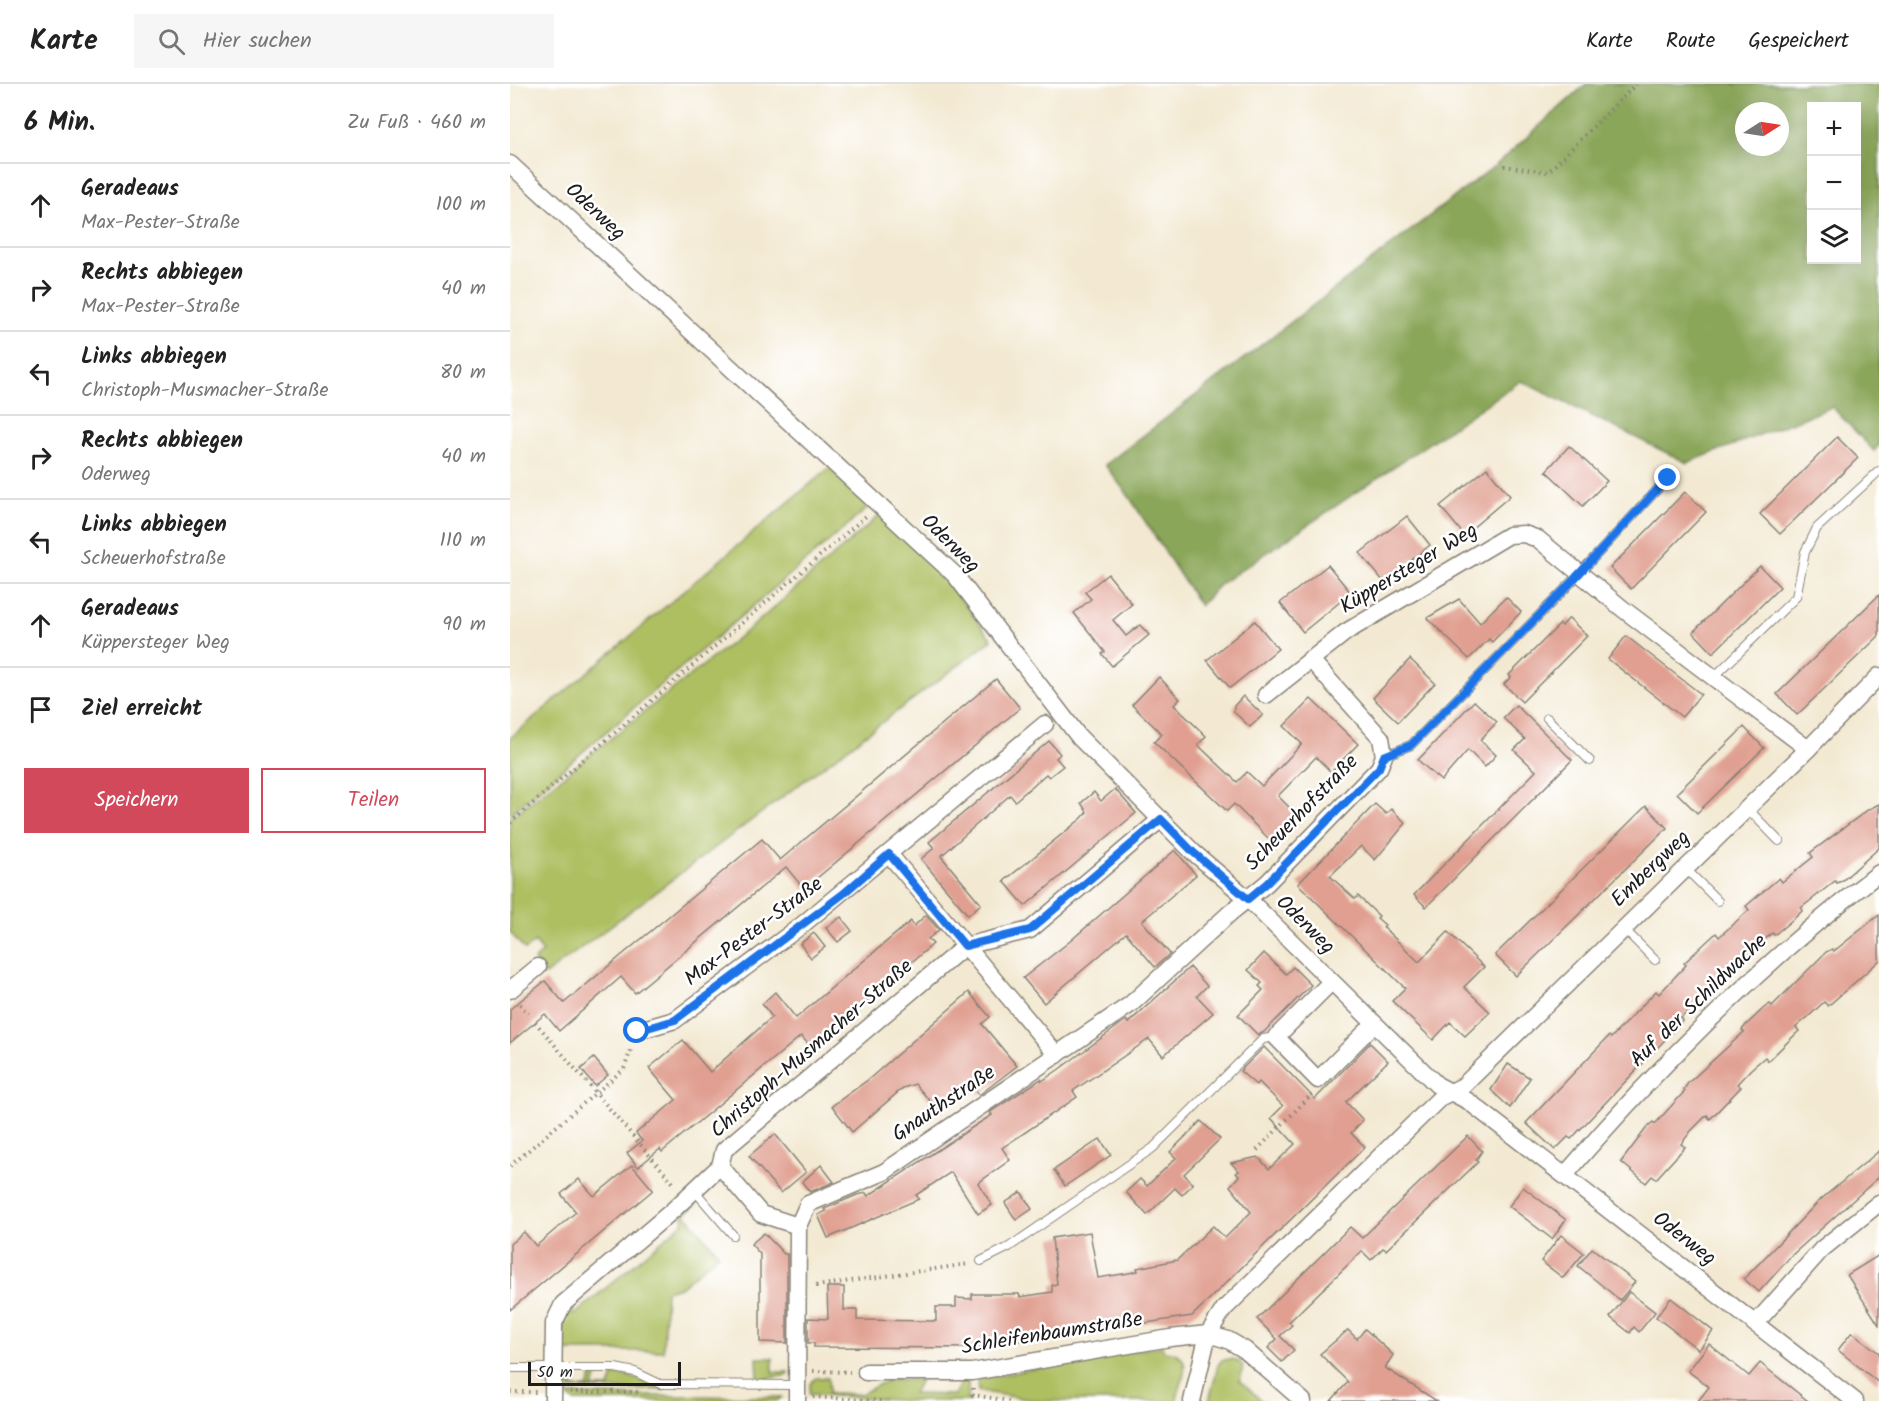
<!DOCTYPE html>
<html lang="de">
<meta charset="utf-8">
<style>
body{margin:0;font-family:Kalam,sans-serif;background:#f6f6f6;color:#222}
.controls{position:absolute;right:18px;top:18px;display:grid;overflow:hidden;border-radius:0px;box-shadow:0 6px 24px #0002}
.controls button{width:54px;height:54px;display:grid;place-items:center;padding:0;border:0;border-bottom:2px solid #e0e0e0;background:#fff;color:#222;font:30px sans-serif}
.compass{position:absolute;left:1225px;top:18px;width:54px;height:54px;border-radius:50%;background:#fff;box-shadow:0 6px 24px #0002;rotate:78deg}
.scale{position:absolute;left:18px;bottom:15px;width:153px;box-sizing:border-box;padding-left:6px;border:3px solid #1c1c1c;border-top:0;font-size:16px;line-height:21px;white-space:nowrap;color:#1c1c1c;-webkit-text-stroke:4px #fff;paint-order:stroke}
.stop{position:absolute;width:18px;height:18px;margin:-14px;border:4px solid #1a73e8;border-radius:50%;background:#fff}
.stop.end{background:#1a73e8;border-color:#fff;box-shadow:0 2px 6px #0008}
.list{margin:0;padding:0;list-style:none}
h2{display:flex;justify-content:space-between;align-items:center;height:78px;margin:0;padding:0 24px;font-size:26px}
h2 small{font-size:20px;font-weight:400;color:#767676}
.list li{display:grid;grid-template-columns:39px 1fr auto;gap:18px;align-items:center;box-sizing:border-box;height:84px;padding:0 24px;border-top:2px solid #e0e0e0}
.list b{display:block;font-size:22px;white-space:nowrap}
.list p{margin:0;font-size:20px;white-space:nowrap;color:#767676}
.list em{font-size:20px;font-style:normal;color:#767676}
.actions{display:flex;gap:12px;padding:18px 24px}
.actions a{flex:1;padding:14px 0;border:2px solid #d1495b;border-radius:0px;text-align:center;font-size:21px;color:#d1495b}
.actions .main{background:#d1495b;color:#fff}
.icon{flex:none;width:33px;height:33px;fill:none;stroke:currentColor;stroke-width:2;stroke-linecap:round;stroke-linejoin:round}
.map{position:relative;flex:none;width:1369px;height:1317px;overflow:hidden}
header{display:flex;align-items:center;gap:36px;box-sizing:border-box;height:84px;padding:0 30px;background:#fff;border-bottom:2px solid #e0e0e0}
header strong{font-size:28px}
nav{display:flex;gap:33px;margin-inline-start:auto;font-size:21px}
.search{width:420px;height:54px;background:#f6f6f6;display:flex;align-items:center;gap:15px;box-sizing:border-box;padding:0 21px;border-radius:0px;color:#767676;font-size:22px}
main{display:flex}
aside{flex:1;background:#fff}
.map>svg:first-child{display:block}
.green{fill:#aebf62;stroke:#656e3f;stroke-width:1.5}
.forest{fill:#8aa658;stroke:#53613a;stroke-width:1.5;fill-rule:evenodd}
.building{fill:#e09f90}
.lines{fill:none;stroke-linecap:round;stroke-linejoin:round}
.service-casing{stroke:#888277;stroke-width:10}
.minor-casing{stroke:#888277;stroke-width:19}
.path{stroke:#888277;stroke-width:4;stroke-dasharray:1.5 4.5;stroke-linecap:butt}
.service{stroke:#fff;stroke-width:8}
.minor{stroke:#fff;stroke-width:16}
.route{stroke:#1a73e8;stroke-width:8}
.labels{text-anchor:middle;dominant-baseline:central;stroke-width:5;stroke-linejoin:round;paint-order:stroke}
.street-label{font-size:21px;fill:#1c1c1c;stroke:#fff}
</style>
<header>
<strong>Karte</strong>
<div class="search"><svg class="icon" aria-label="search" viewBox="0 0 24 24"><circle cx="10" cy="10" r="6"/><path d="M15 15l6 6"/></svg>Hier suchen</div>
<nav><a>Karte</a><a>Route</a><a>Gespeichert</a></nav>
</header>
<main>
<aside>
<h2>6 Min.<small>Zu Fuß · 460 m</small></h2>
<ul class="list">
<li><svg class="icon" aria-label="ahead" viewBox="0 0 24 24"><path d="M12 20V5M6 11l6-6 6 6"/></svg><div><b>Geradeaus</b><p>Max-Pester-Straße</p></div><em>100 m</em></li>
<li><svg class="icon" aria-label="right" viewBox="0 0 24 24"><path d="M7 20v-9h11M14 6l5 5-5 5"/></svg><div><b>Rechts abbiegen</b><p>Max-Pester-Straße</p></div><em>40 m</em></li>
<li><svg class="icon" aria-label="left" viewBox="0 0 24 24"><path d="M17 20v-9H6M10 6l-5 5 5 5"/></svg><div><b>Links abbiegen</b><p>Christoph-Musmacher-Straße</p></div><em>80 m</em></li>
<li><svg class="icon" aria-label="right" viewBox="0 0 24 24"><path d="M7 20v-9h11M14 6l5 5-5 5"/></svg><div><b>Rechts abbiegen</b><p>Oderweg</p></div><em>40 m</em></li>
<li><svg class="icon" aria-label="left" viewBox="0 0 24 24"><path d="M17 20v-9H6M10 6l-5 5 5 5"/></svg><div><b>Links abbiegen</b><p>Scheuerhofstraße</p></div><em>110 m</em></li>
<li><svg class="icon" aria-label="ahead" viewBox="0 0 24 24"><path d="M12 20V5M6 11l6-6 6 6"/></svg><div><b>Geradeaus</b><p>Küppersteger Weg</p></div><em>90 m</em></li>
<li><svg class="icon" aria-label="arrive" viewBox="0 0 24 24"><path d="M6 21V4h12l-3 4 3 4H6"/></svg><div><b>Ziel erreicht</b></div></li>
</ul>
<div class="actions"><a class="main">Speichern</a><a>Teilen</a></div>
</aside>
<div class="map">
<svg width="1369" height="1317" viewBox="0 0 1369 1317">
<rect width="100%" height="100%" fill="#fff"/>
<filter id="ink" filterUnits="userSpaceOnUse"><feTurbulence type="fractalNoise" baseFrequency=".0167" numOctaves="2"/><feDisplacementMap in="SourceGraphic" scale="12" xChannelSelector="R" yChannelSelector="G"/><feConvolveMatrix kernelMatrix="1 2 1 2 8 2 1 2 1" color-interpolation-filters="sRGB"/></filter>
<filter id="wash" filterUnits="userSpaceOnUse"><feTurbulence type="fractalNoise" baseFrequency=".008" numOctaves="4" result="noise"/><feDisplacementMap in="SourceGraphic" scale="24" xChannelSelector="R" yChannelSelector="G"/><feGaussianBlur stdDeviation="1.35" result="paint"/><feColorMatrix in="noise" values="0 0 0 0 0 0 0 0 0 0 0 0 0 0 0 0 0 1.4 0 .05"/><feComposite in="paint" operator="in"/></filter>
<g filter="url(#wash)">
<rect width="100%" height="100%" fill="#f3e9d2"/>
<g class="green">
<path d="M319 384 360 422 0 730V654Z"/>
<path d="M370 431C413 468 448 510 482 556L35 891 24 876 33 868 25 858 15 866 0 848V734L244 541Z"/>
<path d="M184 1119 186 1121 175 1130 209 1170 170 1203 156 1207 153 1267H53V1235L57 1226 65 1230 174 1138 172 1129Z"/>
<path d="M652 1262 654 1267C687 1269 672 1296 666 1317H530L468 1307V1295Z"/>
<path d="M247 1274H263V1288H278V1291L248 1296Z"/>
<path d="M720 1275 727 1276 733 1282 730 1297 752 1317H699L708 1281 712 1276Z"/>
<path d="M83 1290H88L83 1304H99L103 1291H116L155 1306 54 1305 55 1295 67 1291 62 1304H78Z"/>
<path d="M306 1294H318L319 1309 351 1310 380 1295 410 1296 403 1310 444 1311 452 1296H458V1316L461 1317H399L299 1310 300 1300Z"/>
<path d="M56 1311 272 1313 267 1317H64Z"/>
</g>
<path class="forest" d="M1076 0H1369V361L1364 367 1322 323 1177 379 1011 297 709 501 690 522 620 414 595 381 987 80ZM1302 22H1346V176H1302ZM1234 27H1270V63H1234Z"/>
<g id="blocks">
<g class="building">
<path d="M1327 353 1348 374 1270 450 1250 430Z"/>
<path d="M1059 362 1097 397 1073 422 1036 387Z"/>
<path d="M977 384 1000 412 954 451 930 422Z"/>
<path d="M1175 408 1196 428 1121 505 1100 484Z"/>
<path d="M897 432 920 461 874 498 850 469Z"/>
<path d="M818 481 841 509 793 548 770 519Z"/>
<path d="M1250 482 1270 503 1203 569 1183 548Z"/>
<path d="M598 490 622 520 603 536 616 552 630 541 639 551 602 582 592 570 595 568 564 529 581 515 575 508Z"/>
<path d="M1369 511V552L1287 631 1267 610Z"/>
<path d="M996 513 1011 528 982 558 979 555 959 575 917 534 949 515 970 539Z"/>
<path d="M1059 534 1077 552 1012 618 994 600 1001 593 999 591 1050 540 1052 542Z"/>
<path d="M745 537 768 565 720 604 697 576Z"/>
<path d="M1116 552 1191 610 1172 633 1098 575Z"/>
<path d="M900 575 925 599 888 638 863 614Z"/>
<path d="M649 593 670 615 664 621 696 652 688 661 727 698 737 688 752 702 792 660 774 642 801 615 848 660 821 688 806 673 768 712 785 729 760 756 724 720 717 727 644 658 652 650 622 621Z"/>
<path d="M486 595 510 624 294 805 276 783 125 909 111 893 49 947 35 930 0 959V925L35 897 54 919 252 755 270 776Z"/>
<path d="M733 612 753 631 740 643 724 628V622Z"/>
<path d="M964 617 987 638 970 656 986 671 975 683 958 666 931 697 908 676Z"/>
<path d="M1006 621 1062 676 916 823 904 811 1026 687 1004 666 1015 655 993 634Z"/>
<path d="M1234 643 1254 664 1187 729 1167 709Z"/>
<path d="M539 657 550 670 546 674 553 682 539 693 536 690 505 717 500 711 431 772 471 820 458 831 411 775 424 764 419 758Z"/>
<path d="M605 705 626 729 515 822 494 797 572 734 577 728 571 719 584 708 591 717Z"/>
<path d="M865 720 876 730 881 725 896 739 865 776 851 762 820 792 845 815 848 812 869 832 867 834 875 841 873 843 909 878 938 848 974 883 954 903 980 928 955 952 940 938 923 956 882 917 895 904 788 800Z"/>
<path d="M1369 720V764L1333 796 1327 799 1325 797 1310 809 1291 824 1293 826 1288 831 1269 847 1264 851 1262 849 1230 878 1231 880 1227 885 1171 934 1173 936 1169 941 1061 1055 1058 1053 1045 1066 1016 1039 1099 952 1101 954 1146 907 1149 910 1176 881 1174 879 1206 849 1209 853 1239 826 1236 822 1269 794 1272 798 1303 773 1300 769 1359 725Z"/>
<path d="M1136 722 1157 744 1006 892 985 871Z"/>
<path d="M665 766 686 791 632 837 660 870 645 883 616 849 534 919 513 894 559 858Z"/>
<path d="M416 831 429 846 418 855 423 860 301 963 291 952 152 1068 150 1065 128 1083 117 1069 132 1057 126 1049 166 1016 139 984 173 956 200 988 262 933 252 920 265 908 286 934 401 837 404 842Z"/>
<path d="M1369 831V877L1318 922 1314 918 1298 933 1286 943 1289 947 1258 977 1255 973 1240 986 1227 1000 1231 1003 1200 1035 1197 1031 1181 1047 1171 1060 1175 1063 1146 1095 1142 1092 1136 1099 1111 1078 1138 1042 1143 1038 1145 1040 1175 1007 1174 1005 1178 999 1234 948 1232 946 1236 941 1254 924 1260 920 1262 922 1316 868 1322 865 1324 867Z"/>
<path d="M331 833 342 847 328 858 316 844Z"/>
<path d="M304 849 315 863 301 874 290 860Z"/>
<path d="M754 869 776 890 783 883 801 901 754 948 748 951 728 931 753 906 749 902 752 899 738 886Z"/>
<path d="M680 883 697 902 687 912 703 929 653 972 639 955 563 1007 567 1013 492 1064 500 1076 468 1099 482 1121 468 1130 441 1088 406 1111 409 1115 318 1154 308 1131 316 1127 314 1125 347 1111 356 1109 358 1112 466 1041 482 1031 480 1028 531 995 532 997 548 986 616 936 618 939Z"/>
<path d="M459 908 480 933 472 940 507 982 469 1011 464 1003 430 1028 405 1000 393 1004 342 1048 322 1022 359 995Z"/>
<path d="M860 959 878 977 836 1018 853 1036 841 1049 855 1063 682 1232 616 1242 615 1238 595 1241 470 1264 304 1263V1259H298V1234L318 1235 317 1203H334V1226H347V1236L426 1237V1223H446V1214L462 1215V1210H509L510 1213 542 1208V1201L547 1200 542 1154 580 1148 588 1194 619 1189 628 1187 627 1184 667 1176 703 1142 715 1154 741 1128 720 1102 729 1092 726 1089 729 1087 721 1079 748 1073 759 1085 785 1060 761 1034 773 1022 749 998 746 1001 730 987 754 963 805 1015Z"/>
<path d="M84 974 98 991 85 1002 71 985Z"/>
<path d="M998 980 1020 994 1000 1024 981 1006Z"/>
<path d="M691 1037 710 1055 674 1090 683 1100 672 1111 665 1104 637 1131 616 1108 630 1095 637 1102 666 1074 660 1068Z"/>
<path d="M265 1050 296 1088 271 1109 239 1072Z"/>
<path d="M958 1052 972 1067 966 1076 968 1078 876 1166 873 1164 861 1176 852 1167 779 1238 782 1241 770 1252 784 1266 772 1278 758 1264 767 1255 747 1235 840 1143 852 1154Z"/>
<path d="M590 1055 601 1071 555 1102 544 1086Z"/>
<path d="M1369 1067V1093L1281 1172 1249 1208 1234 1195 1309 1117Z"/>
<path d="M122 1081 143 1106 0 1226V1160L14 1148 26 1162 66 1128 51 1110 69 1095 84 1112Z"/>
<path d="M311 1081 324 1098 300 1108 292 1098Z"/>
<path d="M1013 1103 1056 1136 1042 1155 999 1122Z"/>
<path d="M511 1108 522 1125 506 1136 495 1119Z"/>
<path d="M254 1149 274 1170H277V1259L250 1258V1170L241 1160Z"/>
<path d="M1051 1151 1074 1169 1053 1194 1031 1177Z"/>
<path d="M1082 1164 1125 1198 1110 1216 1068 1182Z"/>
<path d="M1369 1171V1241L1337 1191Z"/>
<path d="M1119 1208 1145 1228 1129 1248 1124 1243 1120 1249 1100 1233Z"/>
<path d="M1161 1214 1203 1247 1189 1266 1146 1233Z"/>
<path d="M855 1245 883 1271 875 1284 927 1317H821L838 1298 810 1270 838 1246 847 1255Z"/>
<path d="M1342 1248 1369 1269V1299L1328 1266Z"/>
<path d="M1199 1260 1239 1292 1250 1279 1298 1317H1188L1199 1303 1178 1287Z"/>
</g>
</g>
</g>
<g filter="url(#ink)">
<use href="#blocks" fill-opacity="0" stroke="#888277" stroke-width="1.5"/>
<g class="lines">
<g class="service-casing">
<g id="service">
<path d="M1204 593 1286 513 1295 468 1307 444 1369 387"/>
<path d="M1037 634 1080 677"/>
<path d="M874 672 901 661 1054 506 1158 394"/>
<path d="M1237 724 1269 757"/>
<path d="M1175 784 1208 817"/>
<path d="M1113 844 1145 876"/>
<path d="M184 1106 223 1151"/>
<path d="M471 1177 499 1163 643 1064 753 955 766 953"/>
<path d="M0 1284H105L125 1288 150 1300 287 1301"/>
</g>
</g>
<g class="minor-casing">
<g id="minor">
<path d="M0 80 445 491 569 653 683 768 738 815 927 1001 958 1017 1345 1317"/>
<path d="M756 611 836 548 999 451 1014 450 1028 455 1113 525 1298 665"/>
<path d="M379 770 547 971"/>
<path d="M821 898 766 953 808 996 864 940"/>
<path d="M0 906 28 883"/>
<path d="M127 947 165 936 292 841 535 640"/>
<path d="M210 1082 251 1130 288 1142"/>
<path d="M1055 1091C1150 980 1252 878 1369 789"/>
<path d="M1245 1240 1312 1165 1369 1119"/>
<path d="M356 1288H462L660 1254 698 1250 718 1256 735 1266 793 1317"/>
<path d="M43 1317 44 1239 53 1220 162 1127 210 1082 214 1066 455 862 520 846 651 735"/>
<path d="M287 1317 288 1142 298 1120 374 1088 621 920 720 829 757 799 869 684 874 672 871 654 800 575"/>
<path d="M682 1317 698 1250 714 1225 931 1013 953 1002 1298 665 1369 592"/>
</g>
</g>
<g class="path">
<path d="M994 82 1038 88 1126 0"/>
<path d="M0 739 356 432"/>
<path d="M10 920 18 930"/>
<path d="M25 938 165 1101"/>
<path d="M747 1066 800 1012"/>
<path d="M0 1082 114 985 122 963"/>
<path d="M306 1202 459 1180"/>
<path d="M303 1287 340 1288"/>
<path d="M463 1304V1311L499 1317"/>
<path d="M0 1308H26"/>
<path d="M60 1308H131"/>
<path d="M303 1313 374 1317"/>
</g>
<use href="#service" class="service"/>
<use href="#minor" class="minor"/>
</g>
</g>
<g class="lines" filter="url(#ink)">
<path class="route" d="M127 947 165 936 333 810 379 770 455 862 520 846 651 735 683 768 738 815 757 799 869 684 874 672 901 661 1054 506 1158 394"/>
</g>
<g class="labels">
<g class="street-label">
<text transform="translate(85 128) rotate(43)">Oderweg</text>
<text transform="translate(440 460) rotate(45)">Oderweg</text>
<text transform="translate(899 485) rotate(-31)">Küppersteger Weg</text>
<text transform="translate(792 729) rotate(-46)">Scheuerhofstraße</text>
<text transform="translate(1141 785) rotate(-44)">Embergweg</text>
<text transform="translate(795 841) rotate(45)">Oderweg</text>
<text transform="translate(244 848) rotate(-37)">Max-Pester-Straße</text>
<text transform="translate(1189 917) rotate(-44)">Auf der Schildwache</text>
<text transform="translate(302 965) rotate(-41)">Christoph-Musmacher-Straße</text>
<text transform="translate(434 1020) rotate(-34)">Gnauthstraße</text>
<text transform="translate(1174 1155) rotate(38)">Oderweg</text>
<text transform="translate(542 1250) rotate(-9)">Schleifenbaumstraße</text>
</g>
</g>
</svg>
<div class="controls">
<button>+</button>
<button>−</button>
<button><svg class="icon" aria-label="layers" viewBox="0 0 24 24"><path d="M12 4l9 5-9 5-9-5zM3 14l9 5 9-5"/></svg></button>
</div>
<svg class="compass" viewBox="-18 -18 36 36"><path d="M0-13l5 13h-10z" fill="#e53935"/><path d="M0 13l5-13h-10z" fill="#767676"/></svg>
<div class="scale">50 m</div>
<div class="stop" style="left:127px;top:947px"></div>
<div class="stop end" style="left:1158px;top:394px"></div>
</div>
</main>
